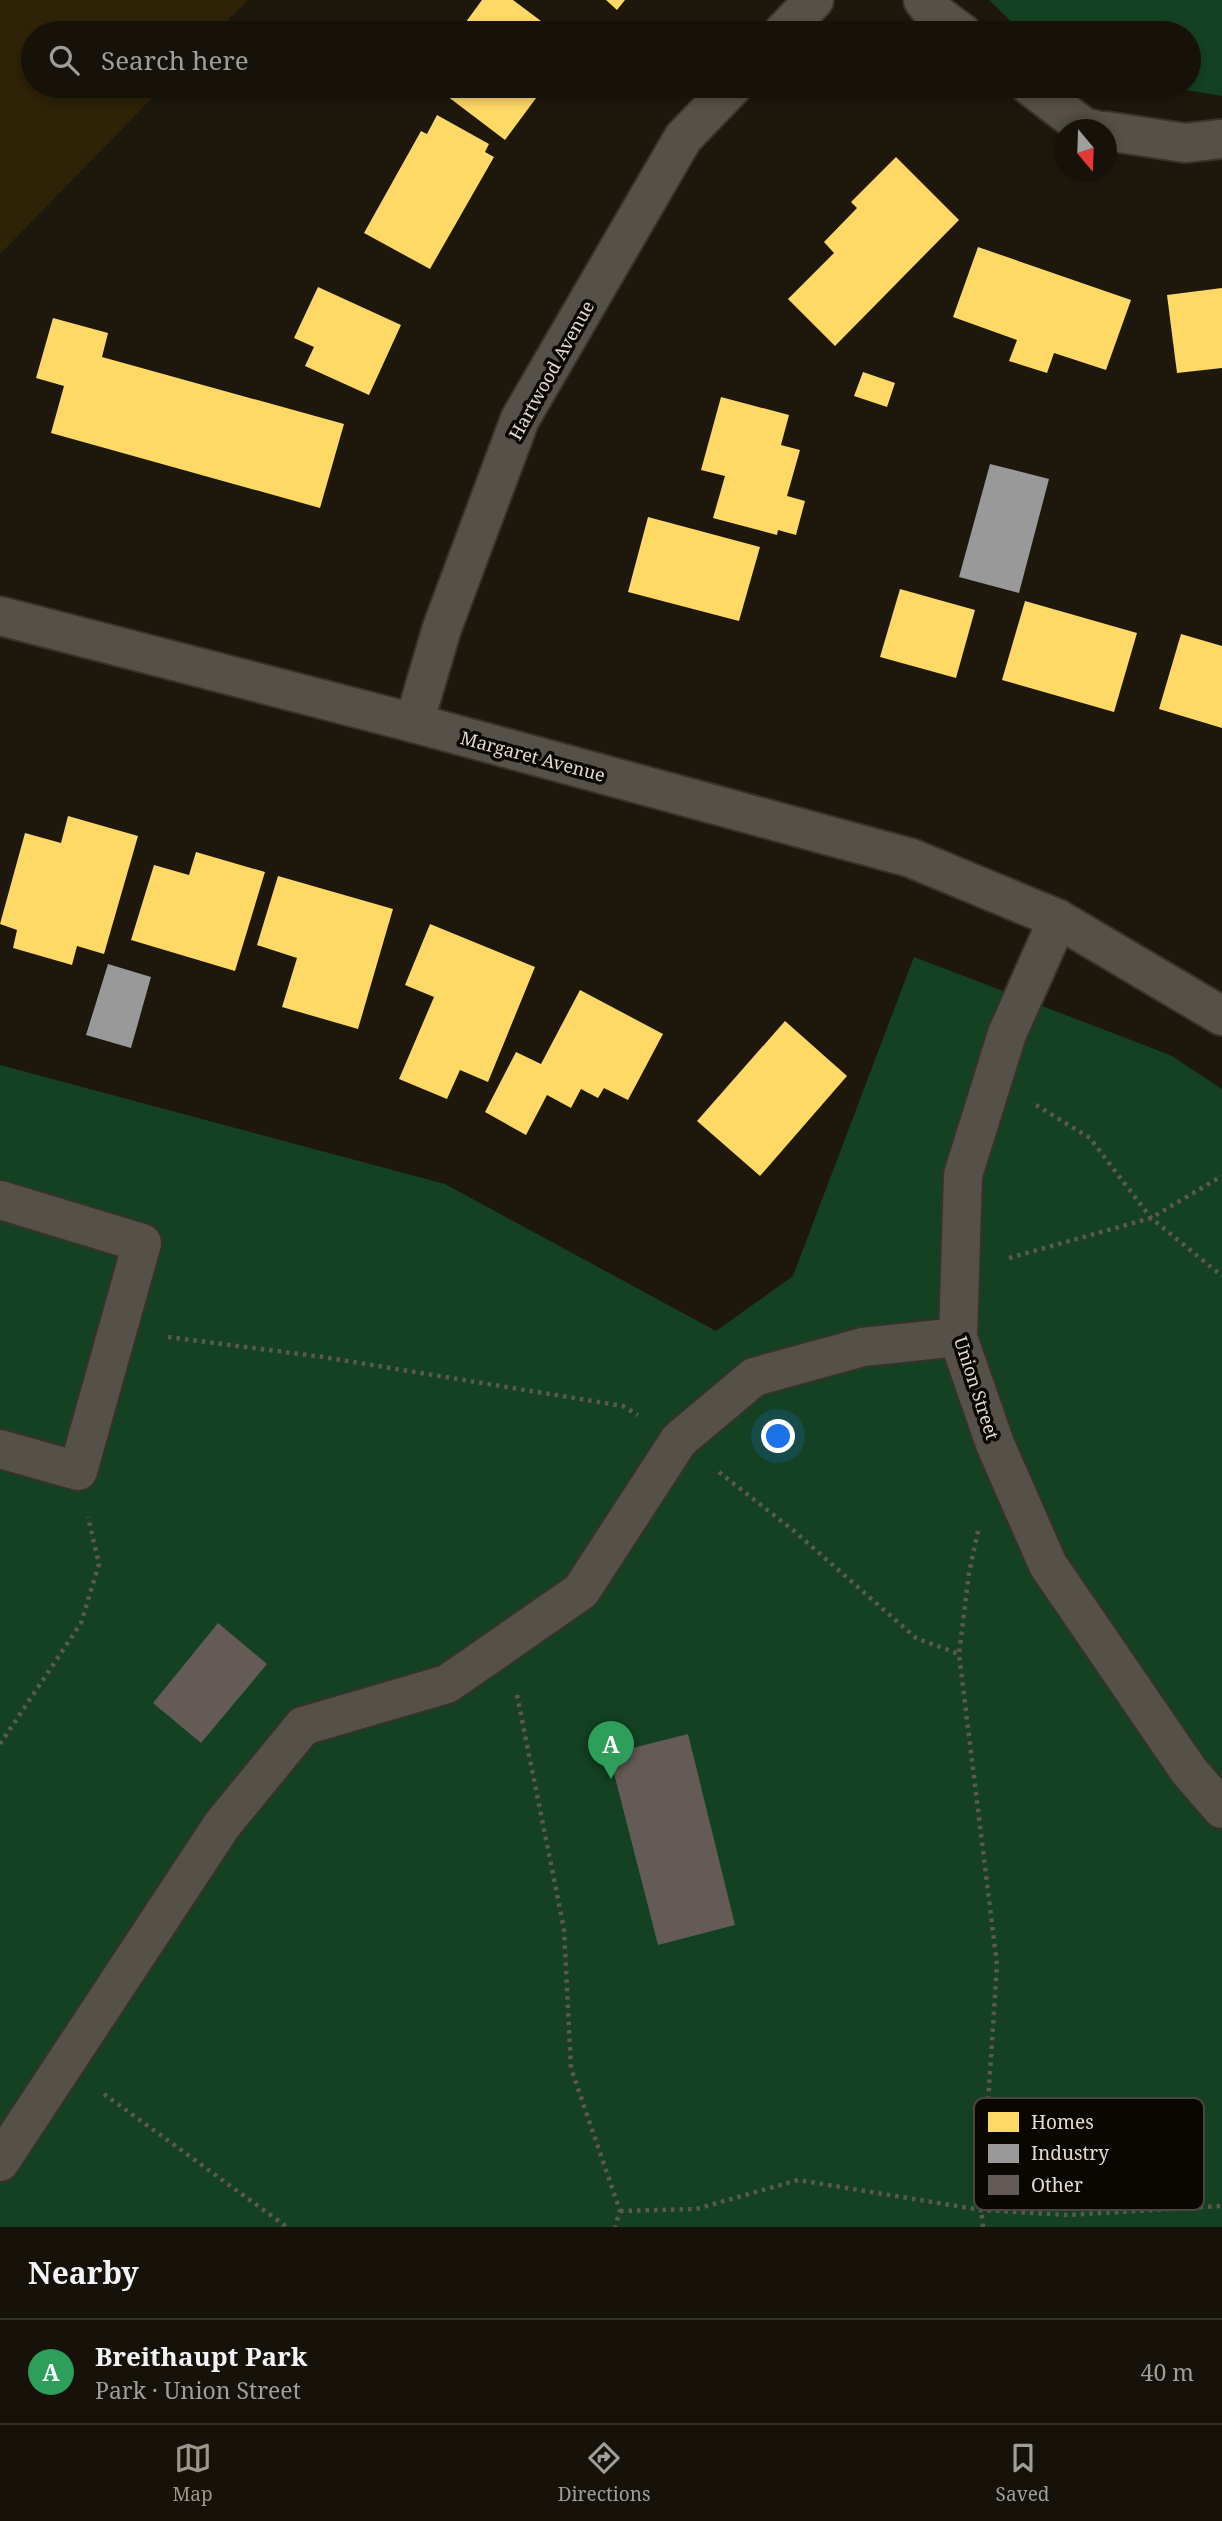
<!DOCTYPE html>
<meta charset="utf-8">
<style>
body{margin:0;font-family:"Noto Serif",serif;background:#1f1b12;color:#f1f3f6}
.compass{position:absolute;left:1054px;top:119px;width:63px;height:63px;border-radius:50%;background:#161209;box-shadow:0 4px 10px #0003;rotate:161deg}
.you{position:absolute;left:779px;top:1437px;width:24px;height:24px;margin:-18px;border:5px solid #fff;border-radius:50%;background:#1a73e8;box-shadow:0 0 0 10px #1a73e833}
.badge{display:grid;place-items:center;width:46px;height:46px;border-radius:50%;background:#9d9689;color:#fff;font-size:23px;font-weight:700}
.pin{position:absolute;translate:-50% -58px;filter:drop-shadow(0 2px 4px #0008)}
.pin::after{content:'';position:absolute;top:37px;width:24px;height:21px;background:inherit;clip-path:polygon(0 0,100% 0,50% 100%)}
.list{margin:0;padding:0;list-style:none}
h2{display:flex;justify-content:space-between;align-items:center;height:91px;margin:0;padding:0 28px;font-size:30px}
h2 small{font-size:23px;font-weight:400;color:#9e9e9c}
.list li{display:grid;grid-template-columns:46px 1fr auto;gap:21px;align-items:center;box-sizing:border-box;height:105px;padding:0 28px;border-top:2px solid #35322a}
.list b{display:block;font-size:26px;white-space:nowrap}
.list p{margin:0;font-size:23px;white-space:nowrap;color:#9e9e9c}
.list em{font-size:23px;font-style:normal;color:#9e9e9c}
.icon{flex:none;width:38px;height:38px;fill:none;stroke:currentColor;stroke-width:2;stroke-linecap:round;stroke-linejoin:round}
.map{position:relative;flex:none;width:1222px;height:2227px;overflow:hidden}
.search{position:absolute;background:#161209;box-shadow:0 4px 10px #0003;left:21px;right:21px;top:21px;height:77px;display:flex;align-items:center;gap:18px;box-sizing:border-box;padding:0 24px;border-radius:38px;color:#9e9e9c;font-size:26px}
.sheet{height:196px;background:#161209}
nav{display:flex;justify-content:space-around;align-items:center;box-sizing:border-box;height:98px;border-top:2px solid #35322a;background:#161209;font-size:19px;color:#9e9e9c}
nav a{display:grid;justify-items:center;gap:4px}
nav .on{color:#9d9689}
.map>svg:first-child{display:block}
.built{fill:#2e2207}
.green{fill:#144121}
.homes{fill:#ffd966}
.industry{fill:#999}
.building{fill:#645b56}
.lines{fill:none;stroke-linecap:round;stroke-linejoin:round}
.minor-casing{stroke:#37332b;stroke-width:42}
.path{stroke:#5c5850;stroke-width:4.5;stroke-dasharray:3.5 5;stroke-linecap:butt}
.minor{stroke:#555148;stroke-width:38}
.labels{text-anchor:middle;dominant-baseline:central;stroke-width:7;stroke-linejoin:round;paint-order:stroke}
.street-label{font-size:18px;fill:#e1dacd;stroke:#0a0601}
.key{fill:#0a0601;stroke:#4a463e;stroke-width:2}
.key-label{font-size:19px;fill:#e1dacd}
</style>
<div class="map">
<svg width="1222" height="2227" viewBox="0 0 1222 2227">
<rect width="100%" height="100%" fill="#1e180c"/>
<path class="built" d="M0 0H248L215 33H33V86H164L0 254Z"/>
<g class="green">
<path d="M989 0H1222V96L1163 86H1189V33H1023Z"/>
<path d="M914 957 1170 1055 1222 1089V2227H0V1065L445 1184 716 1331 793 1276Z"/>
</g>
<g class="homes">
<path d="M482 0H513L557 33H464L460 30Z"/>
<path d="M606 0H625L617 10Z"/>
<path d="M448 86H545L505 140 443 93Z"/>
<path d="M437 115 489 144 485 152 494 157 430 269 364 233 421 131 427 134Z"/>
<path d="M896 157 959 220 835 346 788 299 834 253 824 242 857 208 851 202Z"/>
<path d="M978 247 1131 300 1106 370 1054 353 1047 373 1009 361 1017 340 953 317Z"/>
<path d="M318 287 401 325 369 395 305 366 314 347 294 338Z"/>
<path d="M1222 288V368L1177 373 1167 295Z"/>
<path d="M53 318 108 333 102 357 344 424 320 508 51 433 64 386 36 378Z"/>
<path d="M863 372 895 383 887 407 854 396Z"/>
<path d="M721 397 789 415 781 445 800 450 787 496 805 501 796 535 778 530 777 535 713 518 725 476 701 470Z"/>
<path d="M648 517 760 547 739 621 628 592Z"/>
<path d="M900 589 975 610 956 678 880 657Z"/>
<path d="M1025 601 1137 633 1114 712 1002 680Z"/>
<path d="M1181 634 1222 646V728L1159 709Z"/>
<path d="M68 816 138 836 104 954 77 946 72 965 13 948 17 930 0 924 25 833 61 843Z"/>
<path d="M196 852 265 872 235 971 131 940 154 865 189 875Z"/>
<path d="M278 876 393 909 358 1029 282 1007 297 958 257 945Z"/>
<path d="M430 924 535 967 488 1082 460 1070 447 1099 399 1079 434 997 405 985Z"/>
<path d="M580 990 663 1034 628 1100 604 1088 598 1098 581 1089 571 1108 547 1095 526 1135 485 1112 516 1052 541 1064Z"/>
<path d="M785 1021 847 1076 760 1176 697 1121Z"/>
</g>
<g class="industry">
<path d="M990 464 1049 479 1019 593 959 577Z"/>
<path d="M108 964 151 977 131 1048 86 1035Z"/>
</g>
<g class="building">
<path d="M218 1623 267 1664 201 1743 153 1703Z"/>
<path d="M688 1734 735 1925 658 1945 609 1754Z"/>
</g>
<g class="lines">
<g class="minor-casing">
<g id="minor">
<path d="M923 0 930 9 962 33"/>
<path d="M782 33 814 0"/>
<path d="M1030 86 1085 128 1096 130"/>
<path d="M1106 131 1185 143 1222 139"/>
<path d="M0 616 414 723 911 858 1058 919 1222 1016"/>
<path d="M414 723 442 628 520 419 683 138 733 86"/>
<path d="M1058 919 1007 1034 963 1175 958 1337 995 1444 1048 1565 1189 1771 1222 1809"/>
<path d="M0 1200 142 1243 78 1471 0 1449"/>
<path d="M0 2162 222 1825 303 1726 447 1684 581 1591 679 1440 754 1377 863 1347 958 1337"/>
</g>
</g>
<g class="path">
<path d="M1036 1105 1090 1138 1151 1218 1222 1276"/>
<path d="M1009 1258 1151 1218 1222 1176"/>
<path d="M168 1337 323 1357 623 1406 638 1415"/>
<path d="M719 1472 794 1531 916 1638 959 1654"/>
<path d="M978 1531 969 1573 959 1654 997 1965 981 2210 983 2227"/>
<path d="M517 1695 564 1929 571 2068 620 2211 615 2227"/>
<path d="M0 1744 81 1623 99 1564 88 1517"/>
<path d="M104 2094 287 2227"/>
<path d="M620 2211 696 2209 798 2180 981 2210 1068 2215 1222 2206"/>
</g>
<use href="#minor" class="minor"/>
</g>
<g class="labels">
<g class="street-label">
<text transform="translate(551 370) rotate(-61)">Hartwood Avenue</text>
<text transform="translate(533 756) rotate(15)">Margaret Avenue</text>
<text transform="translate(977 1388) rotate(72)">Union Street</text>
</g>
</g>
<rect x="974" y="2098" width="230" height="112" rx="10" class="key"/>
<rect x="988" y="2112" width="31" height="20" fill="#ffd966"/>
<rect x="988" y="2144" width="31" height="19" fill="#999"/>
<rect x="988" y="2175" width="31" height="20" fill="#645b56"/>
<g class="key-label">
<text x="1031" y="2129">Homes</text>
<text x="1031" y="2160">Industry</text>
<text x="1031" y="2192">Other</text>
</g>
</svg>
<svg class="compass" viewBox="-18 -18 36 36"><path d="M0-13l5 13h-10z" fill="#e53935"/><path d="M0 13l5-13h-10z" fill="#9e9e9c"/></svg>
<div class="you"></div>
<div class="pin badge" style="left:611px;top:1779px;background:#2e9e5b">A</div>
<div class="search"><svg class="icon" aria-label="search" viewBox="0 0 24 24"><circle cx="10" cy="10" r="6"/><path d="M15 15l6 6"/></svg>Search here</div>
</div>
<section class="sheet">
<h2>Nearby<small></small></h2>
<ul class="list">
<li><span class="badge" style="background:#2e9e5b">A</span><div><b>Breithaupt Park</b><p>Park · Union Street</p></div><em>40 m</em></li>
</ul>
</section>
<nav>
<a class="on"><svg class="icon" aria-label="map" viewBox="0 0 24 24"><path d="M3 6l6-2 6 2 6-2v14l-6 2-6-2-6 2zM9 4v14M15 6v14"/></svg>Map</a>
<a><svg class="icon" aria-label="directions" viewBox="0 0 24 24"><path d="M12 3l9 9-9 9-9-9zM9 14v-3h6M13 9l2 2-2 2"/></svg>Directions</a>
<a><svg class="icon" aria-label="saved" viewBox="0 0 24 24"><path d="M7 4h10v16l-5-4-5 4z"/></svg>Saved</a>
</nav>
